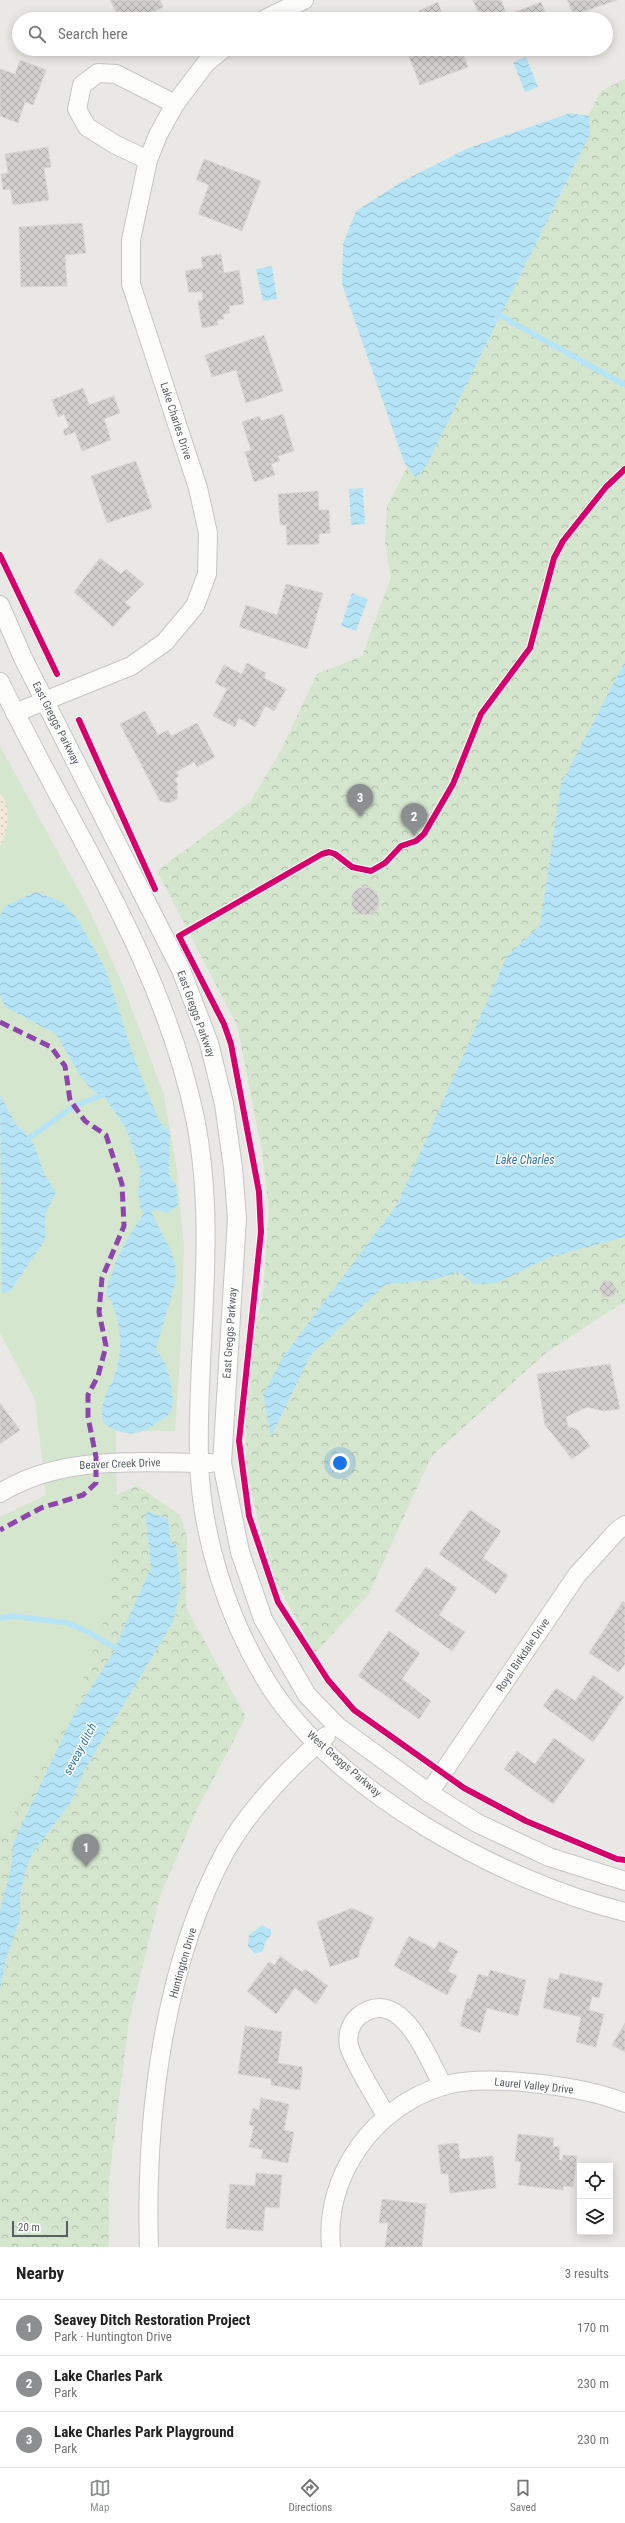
<!DOCTYPE html>
<meta charset="utf-8">
<style>
body{margin:0;font-family:"Roboto Condensed",sans-serif;background:#f6f6f6;color:#222}
.controls{position:absolute;right:12px;bottom:12px;display:grid;overflow:hidden;border-radius:0px;box-shadow:0 2px 10px #0003}
.controls button{width:36px;height:36px;display:grid;place-items:center;padding:0;border:0;border-bottom:1px solid #e0e0e0;background:#fff;color:#222;font:20px sans-serif}
.scale{position:absolute;left:12px;bottom:10px;width:56px;box-sizing:border-box;padding-left:4px;border:2px solid #5a5f63;border-top:0;font-size:11px;line-height:14px;white-space:nowrap;color:#5a5f63;-webkit-text-stroke:3px #fff;paint-order:stroke}
.you{position:absolute;left:340px;top:1463px;width:14px;height:14px;margin:-10px;border:3px solid #fff;border-radius:50%;background:#1a73e8;box-shadow:0 0 0 6px #1a73e833}
.badge{display:grid;place-items:center;width:26px;height:26px;border-radius:50%;background:#8c8f90;color:#fff;font-size:13px;font-weight:700}
.pin{position:absolute;translate:-50% -33px;filter:drop-shadow(0 1px 2px #0008)}
.pin::after{content:'';position:absolute;top:21px;width:14px;height:12px;background:inherit;clip-path:polygon(0 0,100% 0,50% 100%)}
.list{margin:0;padding:0;list-style:none}
h2{display:flex;justify-content:space-between;align-items:center;height:52px;margin:0;padding:0 16px;font-size:17px}
h2 small{font-size:13px;font-weight:400;color:#767676}
.list li{display:grid;grid-template-columns:26px 1fr auto;gap:12px;align-items:center;box-sizing:border-box;height:56px;padding:0 16px;border-top:1px solid #e0e0e0}
.list b{display:block;font-size:15px;white-space:nowrap}
.list p{margin:0;font-size:13px;white-space:nowrap;color:#767676}
.list em{font-size:13px;font-style:normal;color:#767676}
.icon{flex:none;width:22px;height:22px;fill:none;stroke:currentColor;stroke-width:2;stroke-linecap:round;stroke-linejoin:round}
.map{position:relative;flex:none;width:625px;height:2247px;overflow:hidden}
.search{position:absolute;background:#fff;box-shadow:0 2px 10px #0003;left:12px;right:12px;top:12px;height:44px;display:flex;align-items:center;gap:10px;box-sizing:border-box;padding:0 14px;border-radius:22px;color:#767676;font-size:15px}
.sheet{height:220px;background:#fff}
nav{display:flex;justify-content:space-around;align-items:center;box-sizing:border-box;height:56px;border-top:1px solid #e0e0e0;background:#fff;font-size:11px;color:#767676}
nav a{display:grid;justify-items:center;gap:2px}
nav .on{color:#8c8f90}
.map>svg:first-child{display:block}
.grass{fill:#d5e6cf}
.sand{fill:url(#sand-dots)}
.park{fill:url(#park-crowns)}
.water{fill:url(#water-waves)}
.lines{fill:none;stroke-linecap:round;stroke-linejoin:round}
.stream{stroke:#b6e4f7;stroke-width:5.5}
.building{fill:url(#building-cross-hatch);stroke:#dad7d4}
.street-casing{stroke:#c5c5c5;stroke-width:20}
.street{stroke:#fcfcfb;stroke-width:18}
.quiet{stroke:#8e44ad;stroke-width:5;stroke-dasharray:10 5;stroke-linecap:butt}
.cycleway-casing{stroke:#fff;stroke-width:8}
.cycleway{stroke:#d6006c;stroke-width:6}
.labels{text-anchor:middle;dominant-baseline:central;stroke-width:3;stroke-linejoin:round;paint-order:stroke}
.street-label{font-size:11px;fill:#5a5f63;stroke:#fff}
.water-label{font-size:12px;font-style:italic;fill:#3778a0;stroke:#fff}
</style>
<div class="map">
<svg width="625" height="2247" viewBox="0 0 625 2247">
<defs>
<pattern id="sand-dots" width="8" height="8" patternUnits="userSpaceOnUse"><rect width="8" height="8" fill="#f3e9d8"/><path d="M2 2h.1M6 6h.1" fill="none" stroke="#c8c0b3" stroke-width="1.8" stroke-linecap="round"/></pattern>
<pattern id="park-crowns" width="20" height="18" patternUnits="userSpaceOnUse"><rect width="20" height="18" fill="#d5e6cf"/><path d="M2 6a3 3 0 1 1 6 0M12 15a3 3 0 1 1 6 0" fill="none" stroke="#b0beac"/></pattern>
<pattern id="water-waves" width="16" height="10" patternUnits="userSpaceOnUse"><rect width="16" height="10" fill="#b6e4f7"/><path d="M0 5q4-4 8 0t8 0" fill="none" stroke="#97bccc"/></pattern>
<pattern id="building-cross-hatch" width="8" height="8" patternUnits="userSpaceOnUse"><rect width="8" height="8" fill="#d2d0ce"/><path d="M0 0l8 8M0 8l8-8" fill="none" stroke="#adacab"/></pattern>
</defs>
<rect width="100%" height="100%" fill="#eae8e4"/>
<path class="grass" d="M0 746 88 907 123 985 164 1095 177 1171 184 1247 181 1343 175 1431H116L117 1507 112 1655 0 1927V1517L46 1495 35 1399 0 1333Z"/>
<path class="sand" d="M0 793C12 808 8 832 0 847Z"/>
<g class="park">
<path d="M625 79V1304L619 1305 546 1353 431 1457 369 1594 315 1653 276 1582 261 1533 246 1467V1370L263 1293 269 1210 262 1151 237 1025 157 871 250 802 280 752 317 674 362 656 391 577 385 544 387 506 601 91Z"/>
<path d="M137 1485 180 1515 187 1536 186 1607 246 1717 198 1808 160 1896 129 2021 109 2179V2247H0V1838L76 1704 88 1663 110 1606 113 1497Z"/>
</g>
<g class="water">
<path d="M526 57 538 87 525 92 513 62Z"/>
<path d="M570 113 589 116 590 134 426 466 416 478 404 462 342 284 343 244 356 211 401 182 466 149Z"/>
<path d="M272 266 277 299 263 301 256 269Z"/>
<path d="M363 488 365 524 351 525 349 489Z"/>
<path d="M352 593 368 599 356 631 341 626Z"/>
<path d="M625 661V1237L550 1257 497 1283 474 1284 459 1272 432 1280 386 1284 310 1356 271 1437 263 1395 283 1357 398 1203 507 956 540 926 561 784Z"/>
<path d="M36 892 62 902 78 920 106 970 132 1051 149 1096 159 1121 170 1132 169 1175 176 1185 178 1206 167 1213 157 1210 151 1212 171 1251 175 1263 176 1280 156 1349 166 1365 171 1384 173 1402 170 1414C143 1432 135 1442 104 1424 97 1404 109 1391 115 1374 124 1349 121 1314 106 1293 113 1263 127 1237 144 1213L140 1207 138 1193 141 1171 126 1128 103 1095 94 1092 81 1077 56 1034 5 1007 0 995V916L5 906Z"/>
<path d="M0 1095 17 1126 23 1130 35 1146 44 1174 56 1192 45 1215V1238L41 1246 10 1291 2 1293Z"/>
<path d="M147 1511 168 1519 171 1544H176L181 1588 173 1622 85 1769 71 1802 32 1854 24 1875 20 1897V1919L6 1959 0 1990V1911L12 1863 13 1843 73 1716 112 1655 151 1567 146 1519Z"/>
<path d="M262 1925 271 1930V1935L265 1942 263 1951 255 1954 248 1946 249 1935Z"/>
</g>
<g class="lines">
<g class="stream">
<path d="M494 312 625 385"/>
<path d="M29 1138 74 1106 103 1095"/>
<path d="M0 1618 13 1616 68 1623 88 1632 122 1652"/>
</g>
</g>
<g class="building">
<path d="M110 0H160L163 7 139 19H120Z"/>
<path d="M473 0H501L507 15 541 2 548 19H481Z"/>
<path d="M567 0H617L574 15Z"/>
<path d="M438 2 444 19H422L419 11Z"/>
<path d="M406 49H461L468 67 420 85Z"/>
<path d="M20 60 46 70 33 105 25 102 18 123 0 116V69L15 74Z"/>
<path d="M48 147 51 167 44 168 49 200 13 205 10 189 3 190 1 174 8 173 5 154Z"/>
<path d="M204 159 261 181 242 231 198 214 209 185 196 180Z"/>
<path d="M82 223 86 253 65 255 67 286 21 287 19 227Z"/>
<path d="M221 254 224 273 239 270 244 304 229 306 230 313 223 314 224 319 217 320 218 325 202 328 198 301 203 300 202 291 189 293 185 271 203 268 201 257Z"/>
<path d="M264 335 283 391 246 403 236 370 212 377 205 355Z"/>
<path d="M83 388 89 405 114 396 120 413 104 419 111 440 82 451 75 432 65 436 63 430 69 427 64 414 58 417 52 400Z"/>
<path d="M283 414 294 451 278 456 280 461 271 464 275 475 254 482 245 452 251 450 242 422 260 416 261 421Z"/>
<path d="M136 461 152 508 107 523 91 476Z"/>
<path d="M318 491 319 510H329L330 533 319 534V544L287 545 286 525H280L278 494Z"/>
<path d="M100 558 121 574 126 569 144 584 125 603 131 607 113 627 74 592Z"/>
<path d="M286 584 323 593 307 649 239 627 246 605 277 615Z"/>
<path d="M247 663 266 673 264 678 286 689 274 711 265 706 255 727 239 718 235 727 213 716 227 689 215 683 224 665 242 674Z"/>
<path d="M145 711 158 735 168 730 171 736 197 723 215 757 197 767 194 762 176 772 179 776 175 779 178 785 176 788 178 791 177 799 169 803 160 801 120 724Z"/>
<circle cx="365" cy="901" r="14"/>
<path d="M611 1281 617 1290 613 1297H604L599 1289 603 1282Z"/>
<path d="M610 1364 620 1409 603 1411 587 1407 566 1417 568 1427 577 1429 590 1446 572 1459 545 1425 537 1374Z"/>
<path d="M0 1403 20 1430 0 1444Z"/>
<path d="M470 1510 501 1531 483 1558 508 1575 496 1594 439 1554Z"/>
<path d="M426 1567 457 1588 439 1615 465 1632 452 1651 395 1611Z"/>
<path d="M623 1601 625 1603V1664L619 1672 589 1653Z"/>
<path d="M389 1631 420 1653 402 1679 431 1701 419 1719 358 1676Z"/>
<path d="M593 1675 624 1697 593 1742 543 1706 556 1688 575 1701Z"/>
<path d="M554 1738 585 1760 553 1804 504 1769 517 1751 535 1764Z"/>
<path d="M352 1908 374 1918 359 1951V1957L330 1967 317 1922Z"/>
<path d="M409 1936 435 1949 439 1941 458 1951 448 1971 457 1976 447 1995 394 1966Z"/>
<path d="M280 1956 302 1972 305 1969 328 1986 316 2004 295 1988 276 2014 247 1991 269 1962 275 1965Z"/>
<path d="M490 1970 526 1980 518 2016 487 2008 480 2033 460 2026 467 1998 471 1999 478 1974 488 1977Z"/>
<path d="M560 1973 603 1983 599 1998 592 1996 589 2010 604 2014 596 2047 576 2042 581 2017 543 2008 549 1978 558 1980Z"/>
<path d="M625 2023V2052L612 2045Z"/>
<path d="M245 2026 282 2032 278 2063 303 2067 300 2090 271 2085V2079L238 2074Z"/>
<path d="M261 2098 289 2104 284 2130 294 2132 288 2163 261 2158 263 2150 249 2147 254 2126 249 2125 253 2108 259 2110Z"/>
<path d="M518 2134 554 2138 553 2146 560 2147 559 2159 562 2161 563 2155 577 2156 573 2187 564 2186 563 2190 518 2185 521 2162 515 2161Z"/>
<path d="M458 2143 460 2159 493 2156 496 2188 450 2193 448 2174H441L438 2145Z"/>
<path d="M256 2173 282 2175 279 2208 265 2207 263 2231 226 2228 230 2184 255 2186Z"/>
<path d="M382 2199 426 2204 422 2247H385L388 2223H379Z"/>
</g>
<g class="lines">
<g class="street-casing">
<g id="street">
<path d="M265 19 304 0"/>
<path d="M148 160 116 145 87 127 77 109 82 85 98 73 116 74 175 104"/>
<path d="M0 605 23 658 181 970 209 1043 224 1104 233 1168 237 1218 222 1463 240 1552 263 1619 307 1695 337 1726 429 1793 477 1823 549 1857 625 1881"/>
<path d="M0 682C69 826 162 959 195 1118 218 1232 196 1347 199 1462 202 1538 227 1617 267 1682 334 1791 503 1882 625 1912"/>
<path d="M15 713 131 666 165 642 195 606 207 574 208 533 198 488 131 284V240L148 160 158 135 175 104 206 63 223 49"/>
<path d="M0 1493C63 1454 140 1463 211 1463"/>
<path d="M429 1793 577 1575 617 1531 625 1525"/>
<path d="M386 2116C378 2100 353 2062 349 2046 347 2036 350 2023 359 2016 401 1984 427 2057 443 2086"/>
<path d="M149 2247C145 2118 163 1967 225 1852 250 1808 288 1769 326 1736"/>
<path d="M331 2247C324 2175 375 2106 443 2086 485 2073 584 2086 625 2103"/>
</g>
</g>
<use href="#street" class="street"/>
<path class="quiet" d="M0 1022 51 1047 65 1066 70 1100 85 1121 106 1135 122 1184 124 1226 102 1278 99 1312 106 1346 98 1376 88 1395V1417L96 1457V1483L83 1495 41 1508 0 1530"/>
<g class="cycleway-casing">
<g id="cycleway">
<path d="M625 469 606 487 563 541 554 558 530 648 481 714 453 784 424 834 416 841 401 846 385 863 371 871 352 867 335 854 329 852 322 854 179 936 224 1024 231 1044 259 1192 261 1232 239 1441 249 1516 278 1602 328 1680 354 1710 464 1788 526 1821 617 1859 625 1860"/>
<path d="M0 555 57 674"/>
<path d="M79 720 155 889"/>
</g>
</g>
<use href="#cycleway" class="cycleway"/>
</g>
<g class="labels">
<g class="street-label">
<text transform="translate(176 421) rotate(72)">Lake Charles Drive</text>
<text transform="translate(56 723) rotate(63)">East Greggs Parkway</text>
<text transform="translate(196 1014) rotate(70)">East Greggs Parkway</text>
<text transform="translate(230 1333) rotate(-86)">East Greggs Parkway</text>
<text transform="translate(120 1464) rotate(-2)">Beaver Creek Drive</text>
<text transform="translate(523 1655) rotate(-56)">Royal Birkdale Drive</text>
<text transform="translate(344 1764) rotate(41)">West Greggs Parkway</text>
<text transform="translate(183 1963) rotate(-74)">Huntington Drive</text>
<text transform="translate(534 2086) rotate(6)">Laurel Valley Drive</text>
</g>
<g class="water-label">
<text x="525" y="1160">Lake Charles</text>
<text transform="translate(80 1749) rotate(-62)">seveay ditch</text>
</g>
</g>
</svg>
<div class="controls">
<button><svg class="icon" aria-label="locate" viewBox="0 0 24 24"><circle cx="12" cy="12" r="6"/><path d="M12 2v4M12 18v4M2 12h4M18 12h4"/></svg></button>
<button><svg class="icon" aria-label="layers" viewBox="0 0 24 24"><path d="M12 4l9 5-9 5-9-5zM3 14l9 5 9-5"/></svg></button>
</div>
<div class="scale">20 m</div>
<div class="you"></div>
<div class="pin badge" style="left:86px;top:1867px">1</div>
<div class="pin badge" style="left:414px;top:836px">2</div>
<div class="pin badge" style="left:360px;top:817px">3</div>
<div class="search"><svg class="icon" aria-label="search" viewBox="0 0 24 24"><circle cx="10" cy="10" r="6"/><path d="M15 15l6 6"/></svg>Search here</div>
</div>
<section class="sheet">
<h2>Nearby<small>3 results</small></h2>
<ul class="list">
<li><span class="badge">1</span><div><b>Seavey Ditch Restoration Project</b><p>Park · Huntington Drive</p></div><em>170 m</em></li>
<li><span class="badge">2</span><div><b>Lake Charles Park</b><p>Park</p></div><em>230 m</em></li>
<li><span class="badge">3</span><div><b>Lake Charles Park Playground</b><p>Park</p></div><em>230 m</em></li>
</ul>
</section>
<nav>
<a class="on"><svg class="icon" aria-label="map" viewBox="0 0 24 24"><path d="M3 6l6-2 6 2 6-2v14l-6 2-6-2-6 2zM9 4v14M15 6v14"/></svg>Map</a>
<a><svg class="icon" aria-label="directions" viewBox="0 0 24 24"><path d="M12 3l9 9-9 9-9-9zM9 14v-3h6M13 9l2 2-2 2"/></svg>Directions</a>
<a><svg class="icon" aria-label="saved" viewBox="0 0 24 24"><path d="M7 4h10v16l-5-4-5 4z"/></svg>Saved</a>
</nav>
